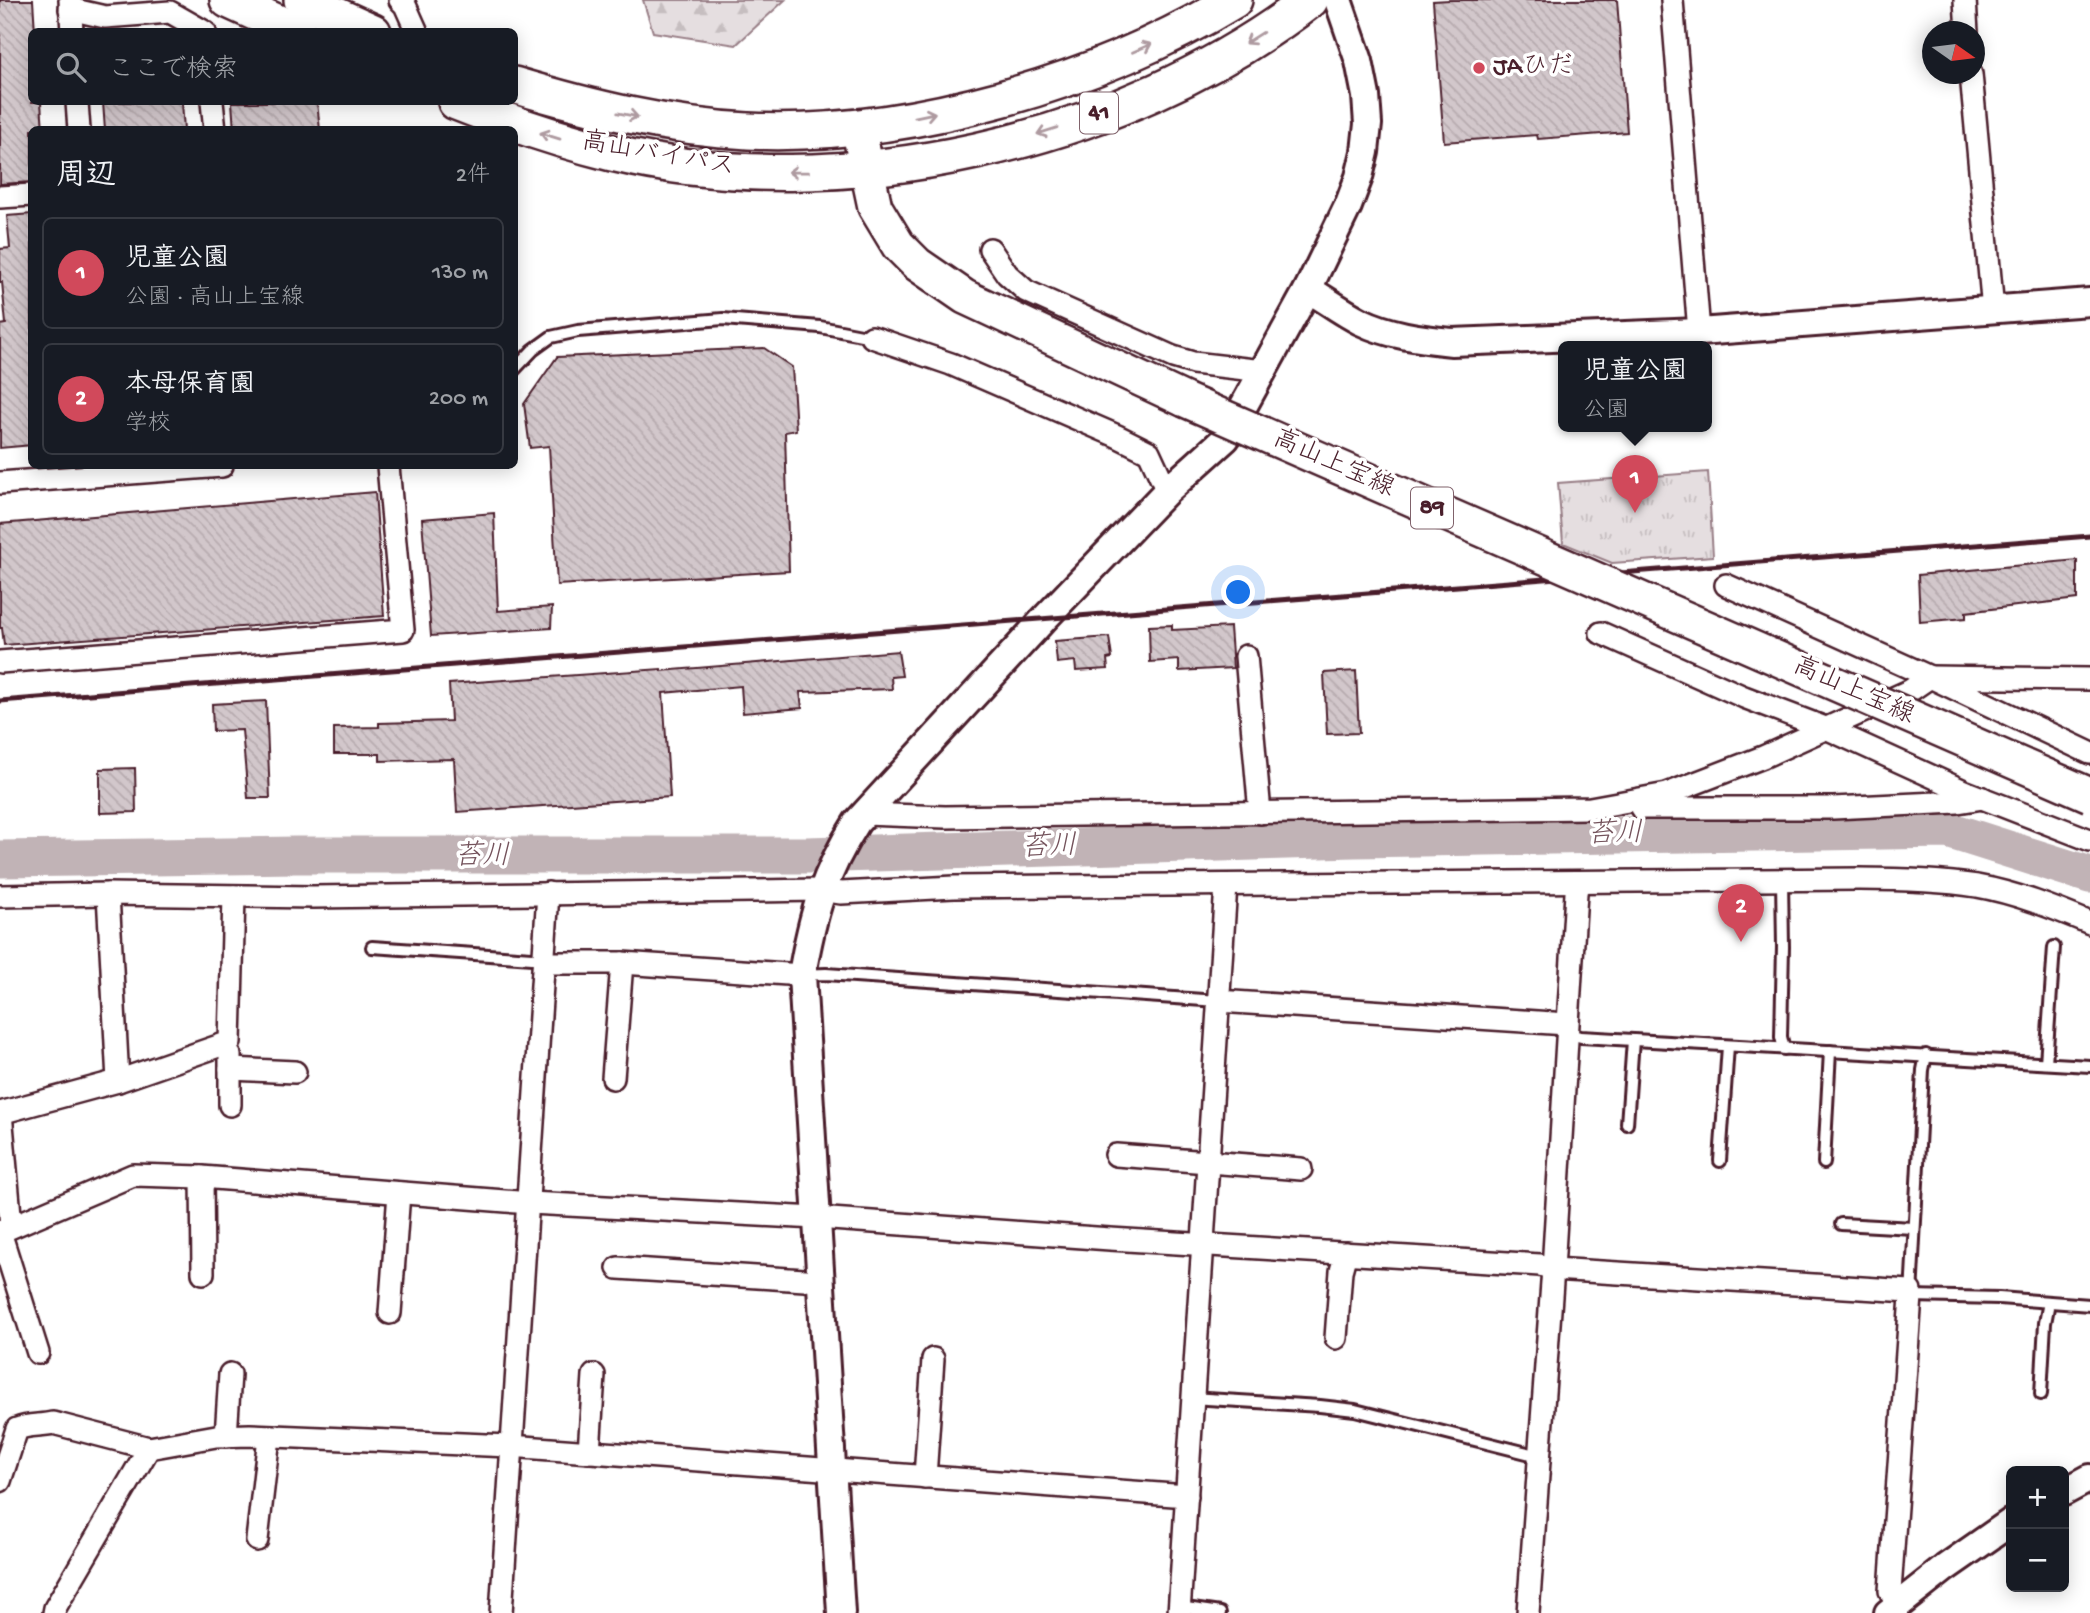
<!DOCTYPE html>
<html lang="ja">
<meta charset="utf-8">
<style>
body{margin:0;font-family:"Gochi Hand","Klee One",sans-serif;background:#242831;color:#f1f3f6}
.controls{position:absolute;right:21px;bottom:21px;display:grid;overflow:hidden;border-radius:10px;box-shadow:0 4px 18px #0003}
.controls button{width:63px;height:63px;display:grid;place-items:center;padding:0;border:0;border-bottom:2px solid #363941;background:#171b24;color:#f1f3f6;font:35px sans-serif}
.compass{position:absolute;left:1922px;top:21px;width:63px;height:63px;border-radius:50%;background:#171b24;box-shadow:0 4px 18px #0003;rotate:104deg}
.you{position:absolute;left:1239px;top:593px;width:24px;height:24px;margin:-18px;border:5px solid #fff;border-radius:50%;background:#1a73e8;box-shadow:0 0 0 10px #1a73e833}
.badge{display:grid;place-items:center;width:46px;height:46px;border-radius:50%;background:#d1495b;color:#fff;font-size:23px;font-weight:700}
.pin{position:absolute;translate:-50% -58px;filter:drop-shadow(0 2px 4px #0008)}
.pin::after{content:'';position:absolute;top:37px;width:24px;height:21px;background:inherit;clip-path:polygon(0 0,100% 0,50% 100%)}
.popup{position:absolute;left:1558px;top:341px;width:154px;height:91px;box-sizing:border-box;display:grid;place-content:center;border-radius:10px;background:#171b24;filter:drop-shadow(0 2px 5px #0005);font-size:23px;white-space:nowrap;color:#9ea1a6}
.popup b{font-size:26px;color:#f1f3f6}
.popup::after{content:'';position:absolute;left:50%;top:100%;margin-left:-14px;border:14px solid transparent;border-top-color:#171b24}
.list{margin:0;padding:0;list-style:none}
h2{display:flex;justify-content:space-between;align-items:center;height:91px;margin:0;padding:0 28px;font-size:30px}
h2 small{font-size:23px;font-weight:400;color:#9ea1a6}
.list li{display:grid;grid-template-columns:46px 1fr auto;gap:21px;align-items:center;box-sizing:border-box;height:112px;margin:0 14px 14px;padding:0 14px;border:2px solid #363941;border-radius:10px}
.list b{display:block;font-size:26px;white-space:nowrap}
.list p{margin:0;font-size:23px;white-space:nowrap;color:#9ea1a6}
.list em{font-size:23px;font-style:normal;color:#9ea1a6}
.icon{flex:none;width:38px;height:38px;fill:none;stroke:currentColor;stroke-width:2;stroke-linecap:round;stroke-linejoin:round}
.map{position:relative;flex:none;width:2090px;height:1613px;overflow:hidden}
.search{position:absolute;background:#171b24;box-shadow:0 4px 18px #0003;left:28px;top:28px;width:490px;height:77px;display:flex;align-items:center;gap:18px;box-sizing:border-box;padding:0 24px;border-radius:10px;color:#9ea1a6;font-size:26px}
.panel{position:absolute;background:#171b24;box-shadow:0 4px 18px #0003;left:28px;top:126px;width:490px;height:343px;border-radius:10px}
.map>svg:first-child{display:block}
.forest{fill:url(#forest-firs);stroke:#987e86;stroke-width:2}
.park{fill:url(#park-tufts);stroke:#987e86;stroke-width:2}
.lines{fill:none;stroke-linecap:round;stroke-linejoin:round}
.river{stroke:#c1b3b6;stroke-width:37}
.building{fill:url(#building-back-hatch);stroke:#4a1f2b;stroke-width:2}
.service-casing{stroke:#4a1f2b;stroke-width:16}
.minor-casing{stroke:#4a1f2b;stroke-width:26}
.tertiary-casing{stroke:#4a1f2b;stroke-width:32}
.primary-casing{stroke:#4a1f2b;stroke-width:38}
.trunk-casing{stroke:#4a1f2b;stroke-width:40}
.service{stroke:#fff;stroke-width:10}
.minor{stroke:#fff;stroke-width:21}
.tertiary{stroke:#fff;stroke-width:26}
.primary{stroke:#fff;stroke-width:33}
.trunk{stroke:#fff;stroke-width:35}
.rail{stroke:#4a1f2b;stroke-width:5}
.primary-bridge-casing{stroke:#4a1f2b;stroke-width:38;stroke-linecap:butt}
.primary-bridge{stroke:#fff;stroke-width:33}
.oneway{stroke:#ae9aa0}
.poi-dot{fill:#d1495b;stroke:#fff;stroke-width:2.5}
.labels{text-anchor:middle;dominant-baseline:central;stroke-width:7;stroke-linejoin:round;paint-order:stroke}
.shield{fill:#fff;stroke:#80626b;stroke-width:2}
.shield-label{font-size:24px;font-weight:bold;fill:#4a1f2b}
.poi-label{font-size:26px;fill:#4a1f2b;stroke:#fff;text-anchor:start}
.street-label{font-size:26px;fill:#4a1f2b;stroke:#fff}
.water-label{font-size:28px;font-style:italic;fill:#74535c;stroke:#fff}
</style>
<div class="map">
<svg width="2090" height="1613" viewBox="0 0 2090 1613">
<defs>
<pattern id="forest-firs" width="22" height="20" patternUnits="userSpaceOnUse" patternTransform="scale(1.75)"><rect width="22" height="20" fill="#e5dee0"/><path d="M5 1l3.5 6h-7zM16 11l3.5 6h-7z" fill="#c6bec0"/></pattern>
<pattern id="park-tufts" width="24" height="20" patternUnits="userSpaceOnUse" patternTransform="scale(1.75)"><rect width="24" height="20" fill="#e5dee0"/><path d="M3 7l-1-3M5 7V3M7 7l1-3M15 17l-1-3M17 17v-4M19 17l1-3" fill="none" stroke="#c6bec0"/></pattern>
<pattern id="building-back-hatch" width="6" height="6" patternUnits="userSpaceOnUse" patternTransform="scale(1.75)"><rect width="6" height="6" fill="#d2c7cb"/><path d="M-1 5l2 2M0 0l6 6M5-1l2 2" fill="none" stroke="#b6aaae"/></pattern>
</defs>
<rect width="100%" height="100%" fill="#fff"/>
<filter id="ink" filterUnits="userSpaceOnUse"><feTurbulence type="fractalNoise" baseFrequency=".0143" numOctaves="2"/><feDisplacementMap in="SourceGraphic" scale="14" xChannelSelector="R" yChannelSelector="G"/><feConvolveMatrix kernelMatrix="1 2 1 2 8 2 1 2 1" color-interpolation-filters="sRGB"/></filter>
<g filter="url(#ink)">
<path class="forest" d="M643 0H785L736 45 653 32Z"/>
<path class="park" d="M1708 472 1713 556 1612 563 1563 543 1558 483Z"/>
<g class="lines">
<path class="river" d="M0 859 296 855H807L1354 839 1948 830 2090 875"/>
</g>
<g class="building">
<path d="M0 0H33L35 32H32V102H41L43 130H32V182L0 184Z"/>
<path d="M1450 0H1617L1627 132 1538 139 1537 135 1444 142 1433 1Z"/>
<path d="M103 102H182L184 130H105Z"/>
<path d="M232 102H317L320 130H234Z"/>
<path d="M32 214V445L0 448V325L6 324 2 282H0V249L10 248 7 216Z"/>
<path d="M764 348 792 367 796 430 785 432 789 571 557 585 549 446 530 448 524 404 557 357Z"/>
<path d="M375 492 384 616 4 645 2 628H0V524Z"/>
<path d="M494 513 498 611 552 607 551 628 431 636 422 519Z"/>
<path d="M2077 560V599L1966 612V618L1920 622 1918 575Z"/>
<path d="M1172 625V630L1230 627 1233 668 1179 671V660L1150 662 1149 626Z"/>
<path d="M1109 637 1112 658 1107 659 1108 669 1076 671 1075 661 1057 663 1055 641Z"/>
<path d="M898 651 902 676 891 677 892 689 800 692 802 708 743 713 741 686 663 693 670 797 457 812 454 759 380 761V754H334V728L379 727V723L451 721 449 684 661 669V671Z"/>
<path d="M1356 671 1359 733 1327 734 1324 673Z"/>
<path d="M266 701 270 798H248L242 730 213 731 212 704Z"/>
<path d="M135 768 136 812 100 813V769Z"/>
</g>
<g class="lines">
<g class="service-casing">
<g id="service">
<path d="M514 370 533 350 551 337 578 331 723 319 820 327 872 337"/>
<path d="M1782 879 1783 947 1781 1037 1784 1049"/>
<path d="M372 947 546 959"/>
<path d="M802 975 826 974 1218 1001"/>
<path d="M1568 1034 1581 1037 2090 1066"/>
<path d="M1926 1055 1923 1070 1911 1296 1999 1298 2090 1305"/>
<path d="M2046 1063 2054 947"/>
<path d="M1627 1124 1633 1040"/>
<path d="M1720 1161 1728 1046"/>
<path d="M1824 1163 1830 1051"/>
<path d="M1841 1224 1913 1228"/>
<path d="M2041 1394 2045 1323 2049 1302"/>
<path d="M1191 1398 1320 1406 1355 1410 1539 1456"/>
<path d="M1179 1607 1220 1613"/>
</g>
</g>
<g class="minor-casing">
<g id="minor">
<path d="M70 0 72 32"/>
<path d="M400 0 405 5 417 32"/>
<path d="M1672 0 1699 332"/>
<path d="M1965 0 1967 32"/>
<path d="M70 9 105 17 170 12 205 32"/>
<path d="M1971 74 1993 310"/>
<path d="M77 102 79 130"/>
<path d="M212 102 215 130"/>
<path d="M0 197 32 195"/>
<path d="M990 249 1007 274 1026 291 1173 357 1193 363 1263 371"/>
<path d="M872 337 951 364 1117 436 1149 452 1167 491"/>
<path d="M0 483 222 466"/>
<path d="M1726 585 1930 677 2090 753"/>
<path d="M1601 633 1744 697 1828 729 1964 791 2090 840"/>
<path d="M1246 656 1260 813"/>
<path d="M0 662 403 630 388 466"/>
<path d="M1641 808H1833L1958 802 1983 798"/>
<path d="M864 814 945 817 1590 808 1667 794 1763 757 1911 690 1930 677 2090 679"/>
<path d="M108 894 118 1081"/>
<path d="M0 896 108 894 313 897 821 890 841 893 954 887 1859 879C1899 879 1938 880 1977 886 2016 893 2054 908 2090 923"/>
<path d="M545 963H622L802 975"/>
<path d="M1218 1001 1567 1024"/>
<path d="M230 1055V1105"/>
<path d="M230 1069 295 1072"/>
<path d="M613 1078 622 963"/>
<path d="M0 1113 118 1081 230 1042 234 896"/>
<path d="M1 1113 11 1226"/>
<path d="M1116 1155 1301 1169"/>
<path d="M202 1177 203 1273"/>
<path d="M0 1232 133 1175 202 1177 530 1203 817 1218 1110 1239 1540 1265 1553 1269 1910 1291"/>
<path d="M0 1232 38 1353"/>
<path d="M618 1268 820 1281"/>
<path d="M390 1313 399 1193"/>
<path d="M1336 1338 1341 1271 1346 1253"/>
<path d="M226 1436 230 1374"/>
<path d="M589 1452 594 1375"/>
<path d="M925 1477 933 1359"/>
<path d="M0 1481 17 1429C29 1424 40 1426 53 1423L149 1448 216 1436 250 1435 510 1446 1187 1496"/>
<path d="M257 1540 269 1437"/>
<path d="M1898 1604 1890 1591 1911 1296"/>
<path d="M54 1613 55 1608 149 1448"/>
<path d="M501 1613 548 893"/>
<path d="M1179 1613 1226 885"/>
<path d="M1528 1613 1553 1269 1576 893 1578 882"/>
</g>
</g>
<g class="tertiary-casing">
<g id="tertiary">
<path d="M1308 289C1325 299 1342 312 1360 321 1389 335 1420 339 1452 342L1699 332 2090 302"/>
<path d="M2064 1492 2090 1478"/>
<path d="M841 1613 802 975C812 916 824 873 857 822L1045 618 1167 491 1226 438 1308 289 1348 206 1359 177 1365 152 1368 124 1366 96 1359 61 1338 0"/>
<path d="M1888 1613 1945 1568 2011 1522"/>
</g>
</g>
<g class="primary-casing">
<path id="primary" d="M858 127 875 207 898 245 917 264 965 297 1185 400"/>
</g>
<g class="trunk-casing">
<g id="trunk">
<path d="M228 0 298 32"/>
<path d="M302 0 373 32"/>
<path d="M514 85C591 108 668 127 748 131 907 138 1098 83 1234 0"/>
<path d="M456 102C507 122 559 140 612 153 839 208 1126 143 1310 0"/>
</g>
</g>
<use href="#service" class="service"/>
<use href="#minor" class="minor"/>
<use href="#tertiary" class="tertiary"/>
<use href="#primary" class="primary"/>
<use href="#trunk" class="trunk"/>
<path class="rail" d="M0 701 2090 536"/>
<g class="primary-bridge-casing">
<path id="primary-bridge" d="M1185 400 2090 795"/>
</g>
<use href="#primary-bridge" class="primary-bridge"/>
</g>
<defs><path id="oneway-shaft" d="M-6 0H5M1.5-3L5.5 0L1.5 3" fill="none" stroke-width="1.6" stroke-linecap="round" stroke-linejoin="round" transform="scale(1.75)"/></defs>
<g class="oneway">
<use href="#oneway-shaft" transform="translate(1254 38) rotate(148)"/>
<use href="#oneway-shaft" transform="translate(1142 48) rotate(-24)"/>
<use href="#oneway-shaft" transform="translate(628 115) rotate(11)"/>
<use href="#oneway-shaft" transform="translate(925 115) rotate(-12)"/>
<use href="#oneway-shaft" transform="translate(1047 131) rotate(162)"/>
<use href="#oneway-shaft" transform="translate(550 136) rotate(-163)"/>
<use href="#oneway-shaft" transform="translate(798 172) rotate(-179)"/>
</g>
</g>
<circle class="poi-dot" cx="1479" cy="68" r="7"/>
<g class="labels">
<g class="shield">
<rect x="1080" y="92.5" width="38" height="41" rx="5"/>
<rect x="1411" y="487.5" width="42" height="41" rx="5"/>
</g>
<g class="shield-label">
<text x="1099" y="113">41</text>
<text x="1432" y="508">89</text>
</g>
<g class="poi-label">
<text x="1493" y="68">JAひだ</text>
</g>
<g class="street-label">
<text transform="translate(658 156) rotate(10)">高山バイパス</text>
<text transform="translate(1333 465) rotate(24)">高山上宝線</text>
<text transform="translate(1853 692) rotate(24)">高山上宝線</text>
</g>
<g class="water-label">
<text transform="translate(1615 835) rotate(-1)">苔川</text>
<text transform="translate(1049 848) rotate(-2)">苔川</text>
<text x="482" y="857">苔川</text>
</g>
</g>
</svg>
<div class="controls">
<button>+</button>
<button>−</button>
</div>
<svg class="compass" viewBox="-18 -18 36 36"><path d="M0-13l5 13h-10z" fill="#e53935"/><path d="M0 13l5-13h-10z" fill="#9ea1a6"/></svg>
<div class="you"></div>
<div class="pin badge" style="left:1635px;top:513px">1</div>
<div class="popup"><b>児童公園</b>公園</div>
<div class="pin badge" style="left:1741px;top:942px">2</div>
<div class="search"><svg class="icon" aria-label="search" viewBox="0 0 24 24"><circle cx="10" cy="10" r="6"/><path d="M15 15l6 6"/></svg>ここで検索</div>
<section class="panel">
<h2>周辺<small>2件</small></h2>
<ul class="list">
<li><span class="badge">1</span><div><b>児童公園</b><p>公園 · 高山上宝線</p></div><em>130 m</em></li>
<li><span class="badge">2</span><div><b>本母保育園</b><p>学校</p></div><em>200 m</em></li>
</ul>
</section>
</div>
